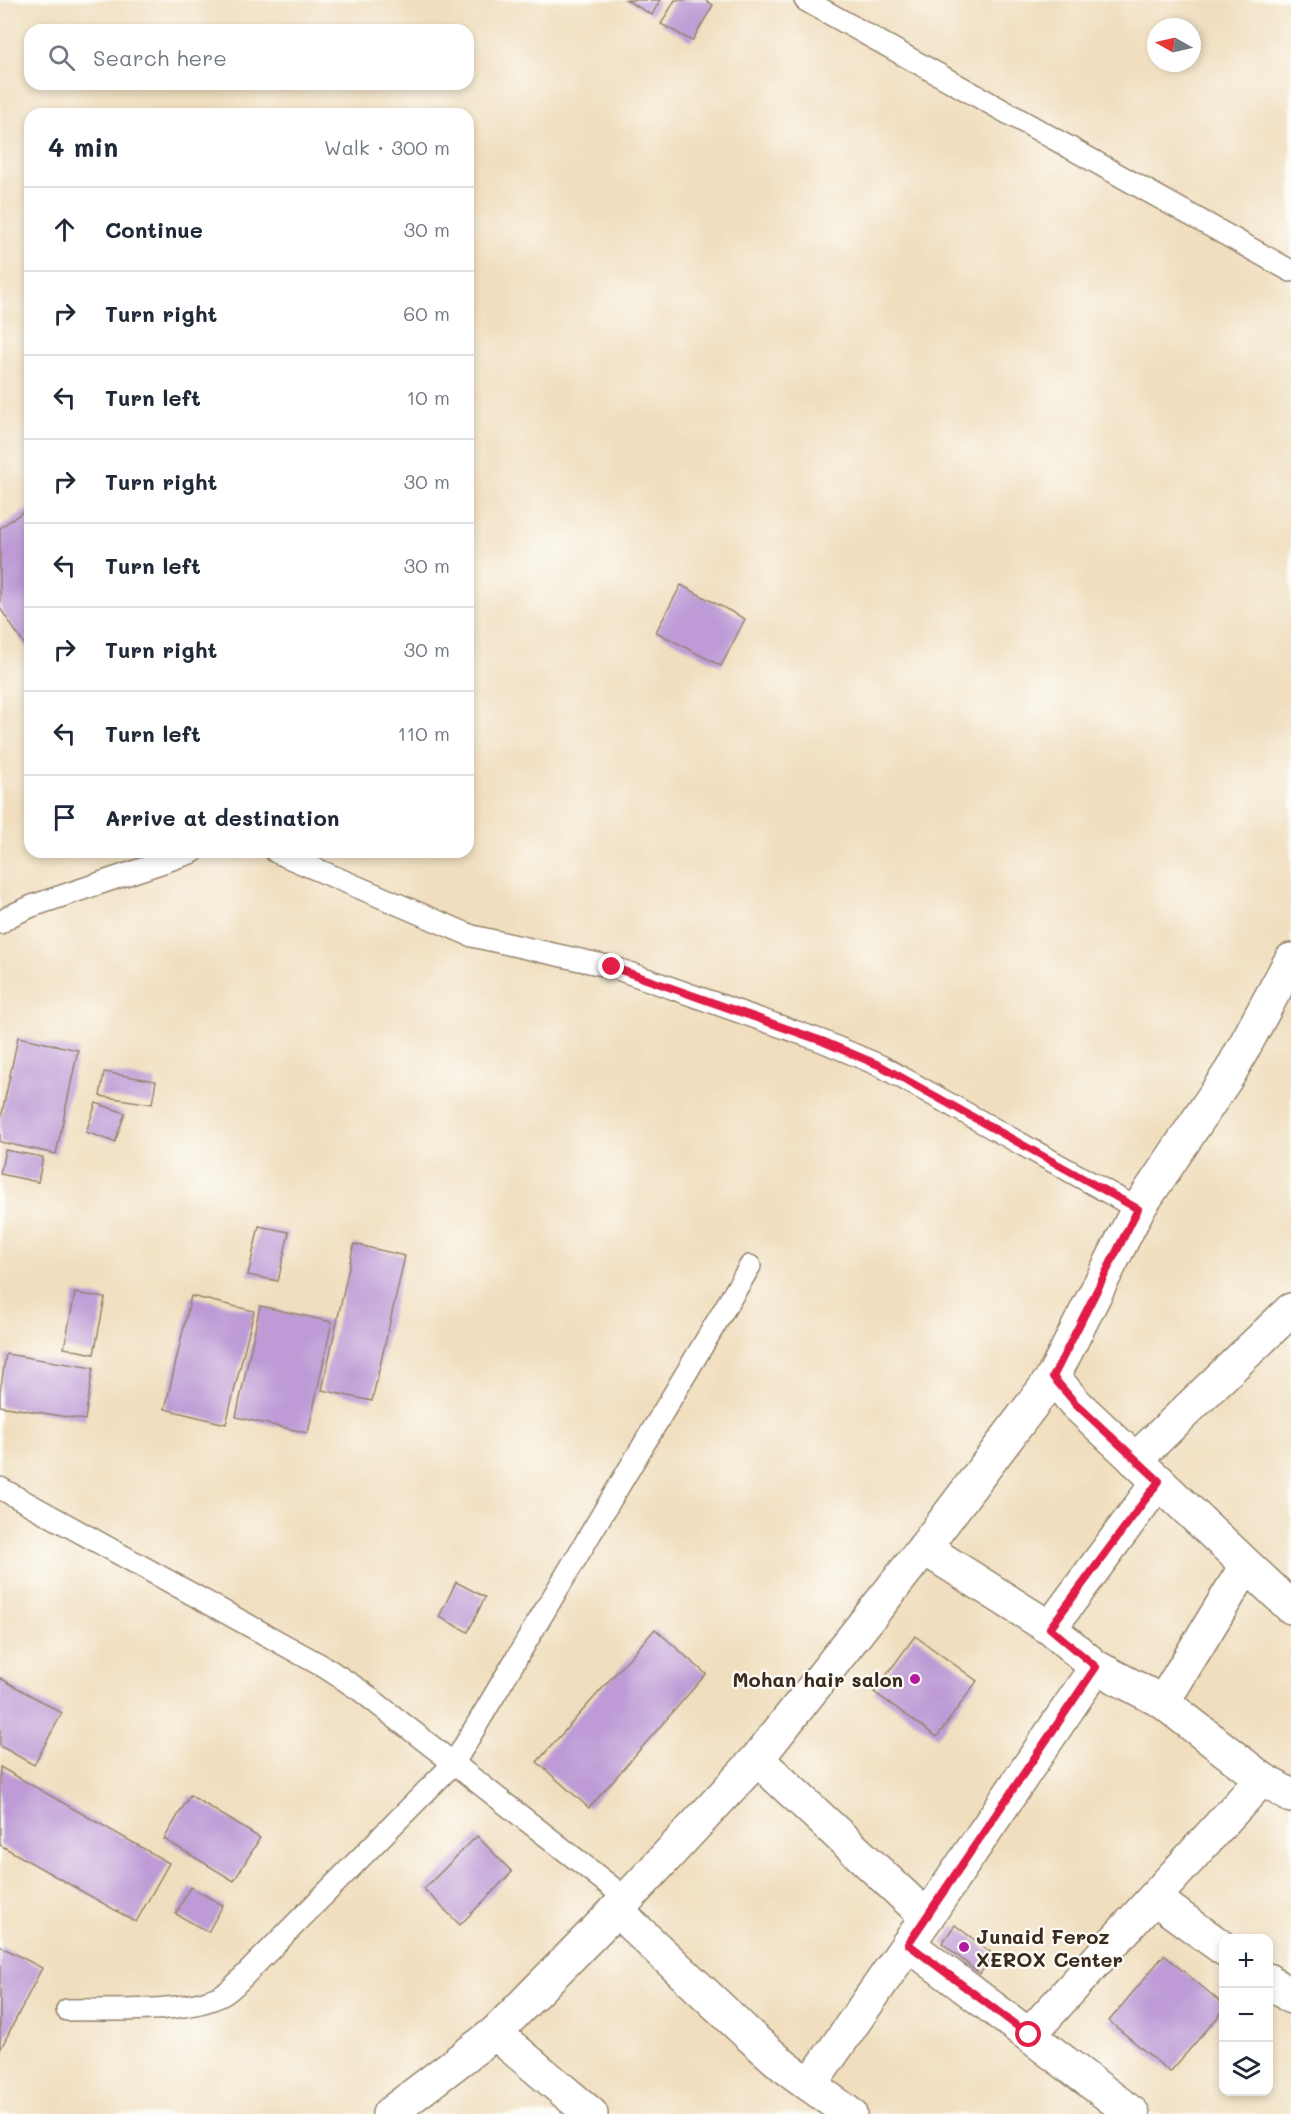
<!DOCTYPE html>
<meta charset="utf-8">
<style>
body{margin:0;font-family:Mali,sans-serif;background:#f6f6f7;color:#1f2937}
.controls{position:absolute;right:18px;bottom:18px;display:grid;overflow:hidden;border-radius:12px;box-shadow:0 3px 9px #0003}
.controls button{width:54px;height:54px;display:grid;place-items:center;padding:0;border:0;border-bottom:2px solid #e0e1e3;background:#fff;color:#1f2937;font:30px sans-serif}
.compass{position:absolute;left:1147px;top:18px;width:54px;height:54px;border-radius:50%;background:#fff;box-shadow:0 3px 9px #0003;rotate:278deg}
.stop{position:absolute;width:18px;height:18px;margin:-14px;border:4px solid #e11d48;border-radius:50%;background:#fff}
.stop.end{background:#e11d48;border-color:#fff;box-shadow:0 2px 6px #0008}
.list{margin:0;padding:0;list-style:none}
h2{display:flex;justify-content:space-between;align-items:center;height:78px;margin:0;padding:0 24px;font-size:26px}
h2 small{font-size:20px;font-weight:400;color:#747a83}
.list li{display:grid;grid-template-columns:39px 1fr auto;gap:18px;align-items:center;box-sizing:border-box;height:84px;padding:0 24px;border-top:2px solid #e0e1e3}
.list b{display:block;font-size:22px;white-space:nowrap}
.list em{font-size:20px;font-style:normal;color:#747a83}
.icon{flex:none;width:33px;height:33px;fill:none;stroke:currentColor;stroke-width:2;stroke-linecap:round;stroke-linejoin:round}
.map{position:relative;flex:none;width:1291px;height:2114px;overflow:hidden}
.search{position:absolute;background:#fff;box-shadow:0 3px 9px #0003;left:24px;top:24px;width:450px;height:66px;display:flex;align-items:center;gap:15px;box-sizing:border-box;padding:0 21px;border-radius:18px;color:#747a83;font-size:22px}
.panel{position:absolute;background:#fff;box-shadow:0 3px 9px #0003;left:24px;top:108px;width:450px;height:750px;border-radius:18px}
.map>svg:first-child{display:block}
.building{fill:#be9bd6}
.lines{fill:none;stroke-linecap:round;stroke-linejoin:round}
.lane-casing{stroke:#96846e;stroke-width:24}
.street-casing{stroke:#96846e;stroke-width:36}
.primary-casing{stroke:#96846e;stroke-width:36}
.lane{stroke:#fff;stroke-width:21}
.street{stroke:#fff;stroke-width:33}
.primary{stroke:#fff;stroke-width:33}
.route{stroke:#e11d48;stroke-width:8}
.poi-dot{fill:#b5179e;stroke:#fdfcf7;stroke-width:2}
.labels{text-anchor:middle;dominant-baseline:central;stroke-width:4.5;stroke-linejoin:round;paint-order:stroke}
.poi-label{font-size:20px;font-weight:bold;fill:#3b2a1e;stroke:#fdfcf7;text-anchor:end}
</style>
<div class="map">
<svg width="1291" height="2114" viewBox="0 0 1291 2114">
<rect width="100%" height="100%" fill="#fdfcf7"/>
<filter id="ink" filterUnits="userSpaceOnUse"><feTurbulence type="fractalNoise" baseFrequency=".0167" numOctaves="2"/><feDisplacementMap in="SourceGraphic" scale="12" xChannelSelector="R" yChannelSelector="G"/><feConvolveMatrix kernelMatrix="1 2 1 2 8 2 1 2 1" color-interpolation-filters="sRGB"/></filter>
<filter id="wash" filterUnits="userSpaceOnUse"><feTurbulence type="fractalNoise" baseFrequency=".008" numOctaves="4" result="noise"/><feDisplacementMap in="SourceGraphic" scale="24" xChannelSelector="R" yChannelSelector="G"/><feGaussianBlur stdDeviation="1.35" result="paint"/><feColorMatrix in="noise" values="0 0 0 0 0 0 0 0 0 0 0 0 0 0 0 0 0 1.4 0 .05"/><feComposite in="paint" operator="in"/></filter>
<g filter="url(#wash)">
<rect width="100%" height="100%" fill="#f0debe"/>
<g id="blocks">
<g class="building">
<path d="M626 0H660L652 15Z"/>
<path d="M675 0H705L713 5 692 41 661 24Z"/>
<path d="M30 507V653L0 608V528Z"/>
<path d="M681 585 745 619 721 666 656 632Z"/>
<path d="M18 1037 78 1050 56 1154 0 1142V1123Z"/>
<path d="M104 1072 156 1081 152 1104 100 1096Z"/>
<path d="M96 1103 125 1113 115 1142 86 1132Z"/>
<path d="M5 1150 43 1157 38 1182 0 1174Z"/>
<path d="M259 1226 289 1232 278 1281 248 1275Z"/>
<path d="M354 1244 405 1256 372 1401 322 1390Z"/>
<path d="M75 1293 105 1298 94 1354 64 1348Z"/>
<path d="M191 1296 254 1311 226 1424 165 1409Z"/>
<path d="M260 1306 332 1322 308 1433 236 1417Z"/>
<path d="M6 1354 93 1368 85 1420 0 1406V1392Z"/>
<path d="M456 1582 485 1597 468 1632 439 1617Z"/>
<path d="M655 1629 706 1674 589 1808 537 1762Z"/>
<path d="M915 1636 977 1681 937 1737 874 1692Z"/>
<path d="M0 1678 62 1713 34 1765 0 1746Z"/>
<path d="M0 1767 169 1863 136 1922 0 1845Z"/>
<path d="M190 1795 260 1838 234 1881 164 1839Z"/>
<path d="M477 1836 512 1872 460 1925 424 1889Z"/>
<path d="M190 1887 223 1905 208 1932 176 1914Z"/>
<path d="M955 1925 994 1955 980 1974 942 1943Z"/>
<path d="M0 1946 42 1968 0 2050Z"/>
<path d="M1164 1955 1224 2005V2010L1170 2072 1109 2021Z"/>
</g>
</g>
</g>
<g filter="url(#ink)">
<use href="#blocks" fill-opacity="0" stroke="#96846e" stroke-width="1.5"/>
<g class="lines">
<g class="lane-casing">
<g id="lane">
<path d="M805 0 1291 271"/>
<path d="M276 852 472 936 612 967 822 1041 881 1066 1138 1209"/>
<path d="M0 923 10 916 32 906 193 852"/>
<path d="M0 1488 326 1668 361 1691 627 1899"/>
<path d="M67 2010C108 2009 187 2014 222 1995 230 1991 237 1983 243 1977L454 1763 750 1266"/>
</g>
</g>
<g class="street-casing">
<g id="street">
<path d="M1053 1377 1076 1404 1291 1607"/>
<path d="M1135 1460 1291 1310"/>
<path d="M924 1548 1050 1628 1096 1667 1163 1702 1262 1779 1291 1796"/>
<path d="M1050 1628 1159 1481"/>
<path d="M1163 1702 1246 1566"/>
<path d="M757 1759 927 1917"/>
<path d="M1154 1898 1224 1949"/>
<path d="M616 1910 750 2036 784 2066 850 2114"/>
<path d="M908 1944 1133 2114"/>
<path d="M1268 1980 1291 1997"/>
<path d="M495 2033 591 2114"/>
<path d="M1029 2035 1262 1779"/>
<path d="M810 2085 927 1917 1096 1667"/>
</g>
</g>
<g class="primary-casing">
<path id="primary" d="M389 2114 495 2033 627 1899 757 1759 924 1548 1053 1377 1138 1209 1231 1071 1291 960"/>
</g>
<use href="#lane" class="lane"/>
<use href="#street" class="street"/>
<use href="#primary" class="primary"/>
</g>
</g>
<g class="lines" filter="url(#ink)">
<path class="route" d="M612 967 822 1041 881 1066 1138 1209 1053 1377 1076 1404 1159 1481 1050 1628 1096 1667 908 1944 1029 2035"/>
</g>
<g class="poi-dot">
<circle cx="915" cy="1679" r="6"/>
<circle cx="964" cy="1947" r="6"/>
</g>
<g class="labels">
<g class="poi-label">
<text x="903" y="1679">Mohan hair salon</text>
<text x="976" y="1936" text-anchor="start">Junaid Feroz<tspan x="976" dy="23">XEROX Center</tspan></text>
</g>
</g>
</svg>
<div class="controls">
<button>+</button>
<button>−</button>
<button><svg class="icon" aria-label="layers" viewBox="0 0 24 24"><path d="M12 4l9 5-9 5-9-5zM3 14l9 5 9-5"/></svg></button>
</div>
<svg class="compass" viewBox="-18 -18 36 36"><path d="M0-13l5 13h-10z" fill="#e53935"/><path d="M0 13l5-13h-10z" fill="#747a83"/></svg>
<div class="stop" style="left:1029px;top:2035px"></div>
<div class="stop end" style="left:612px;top:967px"></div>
<div class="search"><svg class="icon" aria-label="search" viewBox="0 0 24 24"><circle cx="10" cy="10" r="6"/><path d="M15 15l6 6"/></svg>Search here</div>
<section class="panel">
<h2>4 min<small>Walk · 300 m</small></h2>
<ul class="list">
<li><svg class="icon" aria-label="ahead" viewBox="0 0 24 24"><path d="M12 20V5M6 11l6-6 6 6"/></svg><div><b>Continue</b></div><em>30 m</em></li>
<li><svg class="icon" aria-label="right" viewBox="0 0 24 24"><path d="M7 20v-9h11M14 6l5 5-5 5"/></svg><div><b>Turn right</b></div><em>60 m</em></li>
<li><svg class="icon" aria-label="left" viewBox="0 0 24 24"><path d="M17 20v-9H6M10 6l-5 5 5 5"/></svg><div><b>Turn left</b></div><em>10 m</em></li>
<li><svg class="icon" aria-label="right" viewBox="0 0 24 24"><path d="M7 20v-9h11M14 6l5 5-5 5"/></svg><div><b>Turn right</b></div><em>30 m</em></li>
<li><svg class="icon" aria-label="left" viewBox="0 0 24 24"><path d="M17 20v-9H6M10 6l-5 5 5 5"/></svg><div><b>Turn left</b></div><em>30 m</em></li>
<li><svg class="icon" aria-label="right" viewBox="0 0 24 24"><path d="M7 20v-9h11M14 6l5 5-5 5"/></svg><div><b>Turn right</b></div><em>30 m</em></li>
<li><svg class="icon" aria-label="left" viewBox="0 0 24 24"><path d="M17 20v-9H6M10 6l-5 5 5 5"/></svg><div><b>Turn left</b></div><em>110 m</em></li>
<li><svg class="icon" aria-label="arrive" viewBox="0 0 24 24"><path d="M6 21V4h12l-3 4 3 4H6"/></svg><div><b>Arrive at destination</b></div></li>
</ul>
</section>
</div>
